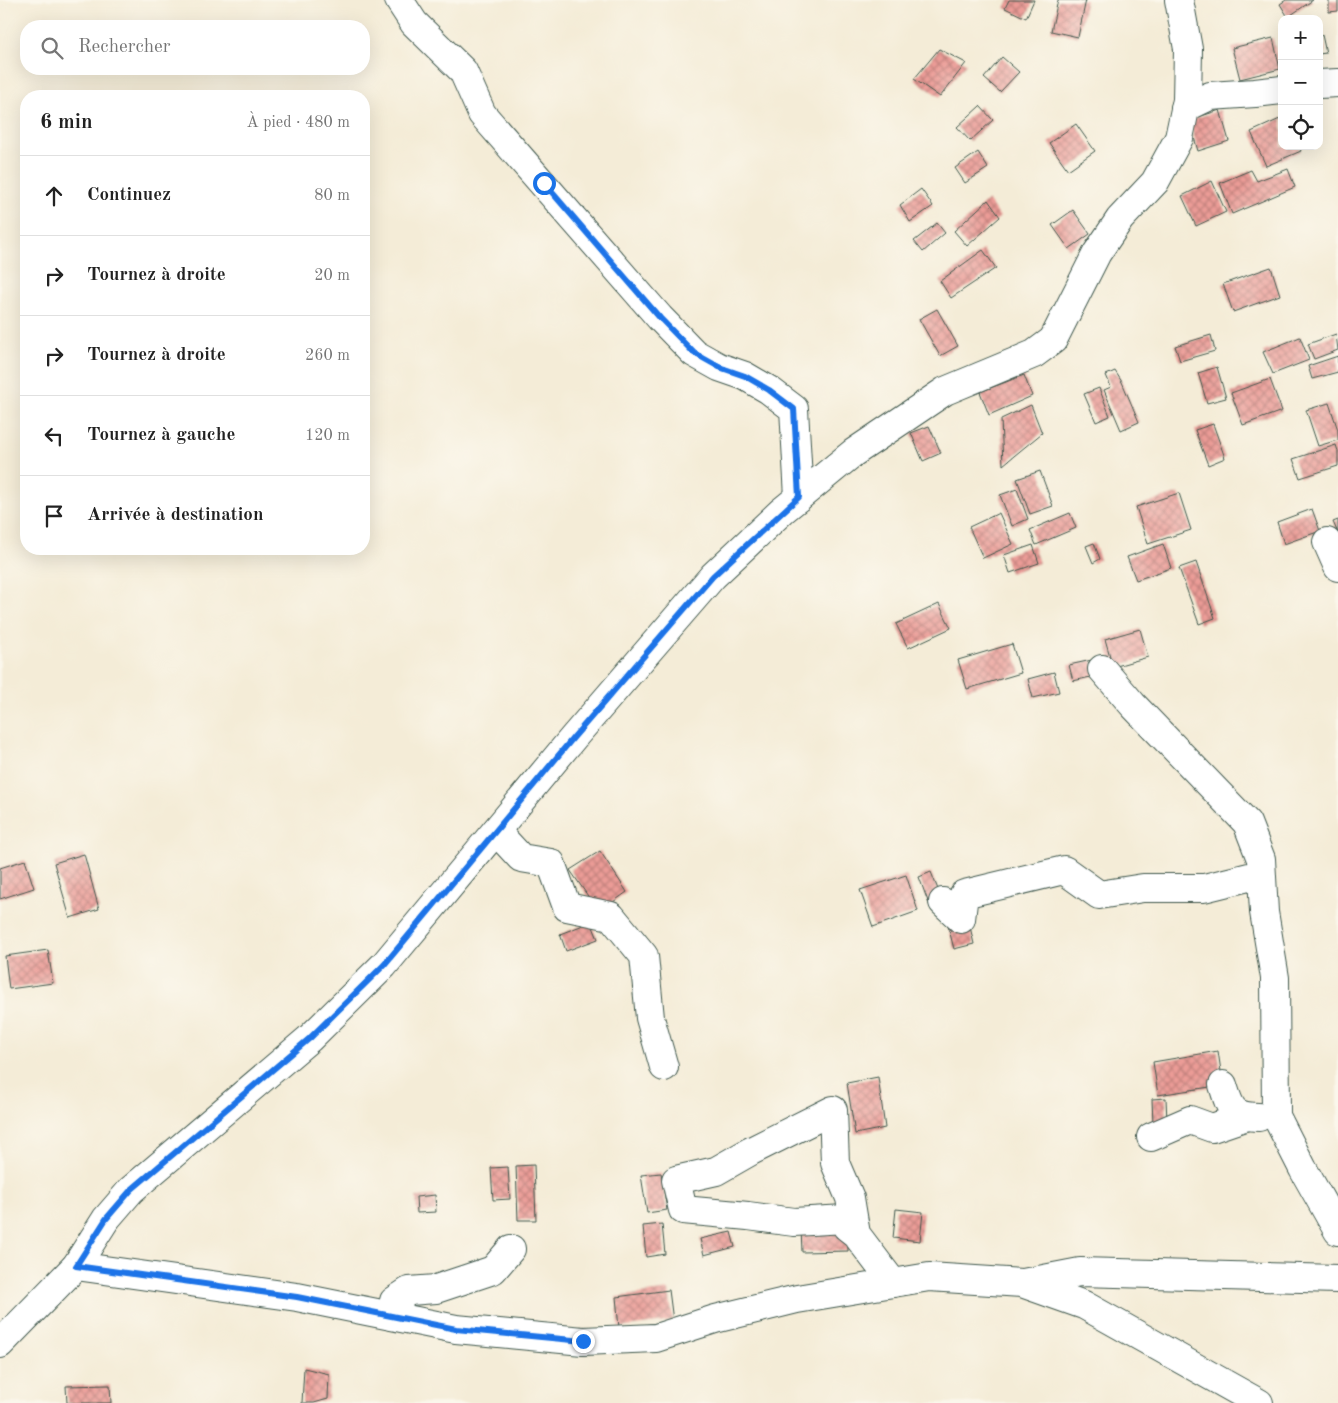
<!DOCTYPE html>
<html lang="fr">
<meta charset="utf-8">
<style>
body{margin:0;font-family:"Old Standard TT",serif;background:#f2f2f2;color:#222}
.controls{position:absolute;right:15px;top:15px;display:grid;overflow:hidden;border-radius:10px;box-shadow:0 5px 20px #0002}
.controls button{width:45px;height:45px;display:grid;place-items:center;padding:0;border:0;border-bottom:1px solid #e0e0e0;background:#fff;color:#222;font:25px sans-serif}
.stop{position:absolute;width:15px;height:15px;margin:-11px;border:4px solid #1a73e8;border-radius:50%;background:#fff}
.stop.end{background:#1a73e8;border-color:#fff;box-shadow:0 1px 5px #0008}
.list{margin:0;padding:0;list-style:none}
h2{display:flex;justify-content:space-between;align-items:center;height:65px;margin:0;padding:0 20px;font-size:21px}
h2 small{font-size:16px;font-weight:400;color:#767676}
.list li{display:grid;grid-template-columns:32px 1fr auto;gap:15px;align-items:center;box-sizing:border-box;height:80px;padding:0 20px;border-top:1px solid #e0e0e0}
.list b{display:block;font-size:19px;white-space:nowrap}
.list em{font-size:16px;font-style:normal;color:#767676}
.icon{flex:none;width:28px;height:28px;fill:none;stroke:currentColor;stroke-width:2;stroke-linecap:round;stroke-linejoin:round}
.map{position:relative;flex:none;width:1338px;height:1403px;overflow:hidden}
.search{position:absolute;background:#fff;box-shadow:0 5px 20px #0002;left:20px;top:20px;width:350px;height:55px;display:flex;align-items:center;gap:12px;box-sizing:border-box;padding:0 18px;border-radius:20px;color:#767676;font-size:19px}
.panel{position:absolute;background:#fff;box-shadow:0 5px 20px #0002;left:20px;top:90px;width:350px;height:465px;border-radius:20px}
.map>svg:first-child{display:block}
.building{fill:url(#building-cross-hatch)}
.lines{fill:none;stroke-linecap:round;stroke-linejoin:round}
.minor-casing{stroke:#3f574c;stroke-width:30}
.minor{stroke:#fff;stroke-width:28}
.route{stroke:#1a73e8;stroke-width:6}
</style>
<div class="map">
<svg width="1338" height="1403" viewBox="0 0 1338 1403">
<defs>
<pattern id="building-cross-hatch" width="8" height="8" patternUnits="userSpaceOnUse" patternTransform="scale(1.25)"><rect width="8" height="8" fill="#eb9b96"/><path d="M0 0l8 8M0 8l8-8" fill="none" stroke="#be807b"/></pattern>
</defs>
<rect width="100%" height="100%" fill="#fbf7ec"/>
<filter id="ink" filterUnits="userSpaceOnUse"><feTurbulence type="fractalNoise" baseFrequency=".02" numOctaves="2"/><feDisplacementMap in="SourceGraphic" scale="10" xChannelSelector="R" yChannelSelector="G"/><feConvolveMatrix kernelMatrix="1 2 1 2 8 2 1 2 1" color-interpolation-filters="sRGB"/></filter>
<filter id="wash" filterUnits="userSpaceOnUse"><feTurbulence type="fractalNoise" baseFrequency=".0096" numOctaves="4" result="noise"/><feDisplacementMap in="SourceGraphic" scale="20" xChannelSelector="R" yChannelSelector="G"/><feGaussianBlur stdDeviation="1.12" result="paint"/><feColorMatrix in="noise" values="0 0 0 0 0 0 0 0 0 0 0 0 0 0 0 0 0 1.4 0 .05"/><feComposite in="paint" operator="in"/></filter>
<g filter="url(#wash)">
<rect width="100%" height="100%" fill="#f4ecd7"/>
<g id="blocks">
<g class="building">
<path d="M1009 0H1034L1026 18 1005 8Z"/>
<path d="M1058 0H1086L1078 37 1051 31Z"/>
<path d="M1286 0H1313L1288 17 1280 4Z"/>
<path d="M1329 0H1338V11L1329 12Z"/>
<path d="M1322 35 1326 53 1319 54V36Z"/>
<path d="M1273 38 1280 69 1240 79 1232 48Z"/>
<path d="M939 49 966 63 940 97 914 79Z"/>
<path d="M1002 57 1019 72 1000 92 984 78Z"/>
<path d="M980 106 993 120 970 141 957 127Z"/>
<path d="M1220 110 1229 141 1198 151 1189 120Z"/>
<path d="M1282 118V146H1299L1301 151 1266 166 1251 132Z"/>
<path d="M1076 124 1095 151 1068 170 1049 143Z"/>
<path d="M978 152 988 168 965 183 955 168Z"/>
<path d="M1288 169 1295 187 1232 214 1220 183 1251 170 1257 181Z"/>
<path d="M1212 181 1226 212 1196 226 1182 196Z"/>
<path d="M921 189 933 206 910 222 900 205Z"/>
<path d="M988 200 1000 217 967 246 954 231Z"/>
<path d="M1073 210 1090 234 1069 249 1052 225Z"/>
<path d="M937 223 945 233 923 252 914 241Z"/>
<path d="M983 250 996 268 951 298 940 281Z"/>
<path d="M1271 267 1280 295 1233 312 1223 284Z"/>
<path d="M937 309 958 346 940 356 919 319Z"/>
<path d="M1336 334 1338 350 1314 359 1308 344Z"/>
<path d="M1211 335 1215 351 1180 361 1175 346Z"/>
<path d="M1300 337 1309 360 1273 374 1263 352Z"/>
<path d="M1338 356V372L1312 379 1308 366Z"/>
<path d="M1217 367 1226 398 1207 403 1198 373Z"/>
<path d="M1115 371 1122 382 1139 422 1121 430 1104 390 1111 387 1106 375Z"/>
<path d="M1024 375 1032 396 989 415 980 392Z"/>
<path d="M1270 379 1282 411 1243 425 1231 393Z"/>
<path d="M1099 388 1110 416 1096 422 1084 394Z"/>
<path d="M1329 403 1338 430V440L1318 446 1306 410Z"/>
<path d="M1031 405 1042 433 1003 465 1001 419Z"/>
<path d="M1213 424 1225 458 1208 465 1195 430Z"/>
<path d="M929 426 941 453 923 461 911 433Z"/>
<path d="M1336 445 1338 451V466L1300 478 1293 459Z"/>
<path d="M1040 471 1053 506 1030 514 1017 479Z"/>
<path d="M1017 489 1028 519 1012 526 1000 495Z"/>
<path d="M1179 493 1191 530 1148 544 1136 507Z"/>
<path d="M1312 509 1320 531 1284 544 1277 522Z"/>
<path d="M999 513 1013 544 983 558 969 527Z"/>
<path d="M1070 513 1076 528 1036 545 1030 530Z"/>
<path d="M1338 520V533L1333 522Z"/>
<path d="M1094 543 1100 559 1093 563 1086 546Z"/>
<path d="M1163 544 1171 568 1136 580 1127 557Z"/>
<path d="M1033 545 1039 563 1010 573 1004 555Z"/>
<path d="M1196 562 1215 618 1199 624 1179 568Z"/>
<path d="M939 604 951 628 908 648 896 624Z"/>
<path d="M1140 629 1148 657 1113 667 1105 639Z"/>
<path d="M1012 644 1021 673 967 689 958 660Z"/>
<path d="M1092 660 1095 676 1073 681 1069 665Z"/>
<path d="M1054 672 1059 692 1033 698 1028 679Z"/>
<path d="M600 851 627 892 599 912 570 870Z"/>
<path d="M84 854 99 909 70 918 54 863Z"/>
<path d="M25 860 34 888 0 899V868Z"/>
<path d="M931 872 943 902 930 907 919 877Z"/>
<path d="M906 875 918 911 873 927 860 890Z"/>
<path d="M968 918 974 944 954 949 947 922Z"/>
<path d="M591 922 598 939 566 951 560 934Z"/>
<path d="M48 950 53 983 9 989 5 956Z"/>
<path d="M1218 1051 1223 1085 1158 1095 1153 1062Z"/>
<path d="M878 1077 885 1128 855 1134 847 1083Z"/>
<path d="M1166 1098 1167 1122 1153 1123 1152 1099Z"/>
<path d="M534 1165 536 1220H518L516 1166Z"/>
<path d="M508 1167 510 1199 493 1200 491 1168Z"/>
<path d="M661 1173 667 1210 647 1213 641 1175Z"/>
<path d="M435 1195 436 1212 417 1213 416 1197Z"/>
<path d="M896 1209 923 1212 920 1241 893 1238Z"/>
<path d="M662 1224 665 1254 646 1257 643 1226Z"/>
<path d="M847 1227 848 1251 802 1252 801 1228Z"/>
<path d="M731 1232 735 1247 704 1255 700 1239Z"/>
<path d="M669 1290 673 1321 619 1328 616 1297Z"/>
<path d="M304 1368 329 1374 328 1399 314 1403H302Z"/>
<path d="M110 1385 111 1403H67L66 1386Z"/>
</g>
</g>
</g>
<g filter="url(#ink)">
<use href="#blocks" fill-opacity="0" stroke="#3f574c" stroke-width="1"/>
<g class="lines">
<g class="minor-casing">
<g id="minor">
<path d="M399 0 414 23 463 71 482 114 660 318 694 353 719 367 745 376 769 390 794 409 799 497"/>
<path d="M1319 84 1338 83"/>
<path d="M1185 108 1210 96 1255 93 1282 90"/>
<path d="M1327 542 1338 567"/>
<path d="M1102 669 1133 705 1247 823 1261 859 1264 912 1275 978 1276 1116 1303 1169 1338 1231"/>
<path d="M496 831 521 858 551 863 567 907 611 916 644 956 650 1018 664 1067"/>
<path d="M943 902 961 919 964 894 1064 870 1099 895 1143 888H1204L1261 874"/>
<path d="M1223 1085C1230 1108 1232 1117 1259 1117"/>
<path d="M1151 1137 1190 1120 1212 1128 1244 1117"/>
<path d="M856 1234 847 1227 845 1219 794 1222 748 1216 683 1210 676 1180 716 1171 751 1151 833 1110 835 1163 850 1198 856 1234 893 1283"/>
<path d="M76 1266 297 1297 456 1329 583 1341 656 1338 715 1319 797 1299 929 1277 1022 1283 1084 1305 1259 1403"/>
<path d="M1023 1283 1080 1272 1338 1279"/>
<path d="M391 1316 394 1301 409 1291 436 1289 493 1270 511 1249"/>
<path d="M0 1344 76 1266 106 1219 131 1190 310 1038 384 965 573 738 713 576 782 511 853 453 945 391 1034 354 1053 340 1097 253 1120 219 1155 182 1179 138 1187 100 1188 49 1179 0"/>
</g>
</g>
<use href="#minor" class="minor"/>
</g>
</g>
<g class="lines" filter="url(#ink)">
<path class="route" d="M544 183 660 318 694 353 719 367 745 376 769 390 794 409 799 497 713 576 573 738 384 965 310 1038 131 1190 106 1219 76 1266 297 1297 456 1329 583 1341"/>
</g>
</svg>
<div class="controls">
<button>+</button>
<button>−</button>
<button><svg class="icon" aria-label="locate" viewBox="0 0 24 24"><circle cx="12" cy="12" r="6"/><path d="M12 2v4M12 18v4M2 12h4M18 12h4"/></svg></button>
</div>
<div class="stop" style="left:544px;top:183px"></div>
<div class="stop end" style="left:583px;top:1341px"></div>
<div class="search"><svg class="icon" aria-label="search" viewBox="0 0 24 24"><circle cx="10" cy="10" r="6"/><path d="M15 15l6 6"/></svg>Rechercher</div>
<section class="panel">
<h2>6 min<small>À pied · 480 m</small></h2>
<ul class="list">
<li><svg class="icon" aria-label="ahead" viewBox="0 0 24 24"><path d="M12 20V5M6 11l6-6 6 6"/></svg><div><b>Continuez</b></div><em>80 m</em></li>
<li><svg class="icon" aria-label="right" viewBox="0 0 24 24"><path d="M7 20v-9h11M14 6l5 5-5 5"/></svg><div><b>Tournez à droite</b></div><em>20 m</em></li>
<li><svg class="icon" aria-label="right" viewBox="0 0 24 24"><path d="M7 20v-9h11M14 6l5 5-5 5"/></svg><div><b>Tournez à droite</b></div><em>260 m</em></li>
<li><svg class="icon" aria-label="left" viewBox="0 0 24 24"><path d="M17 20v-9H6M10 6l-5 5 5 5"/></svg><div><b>Tournez à gauche</b></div><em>120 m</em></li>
<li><svg class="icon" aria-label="arrive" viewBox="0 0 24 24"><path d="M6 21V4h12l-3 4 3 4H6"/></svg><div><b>Arrivée à destination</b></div></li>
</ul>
</section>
</div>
